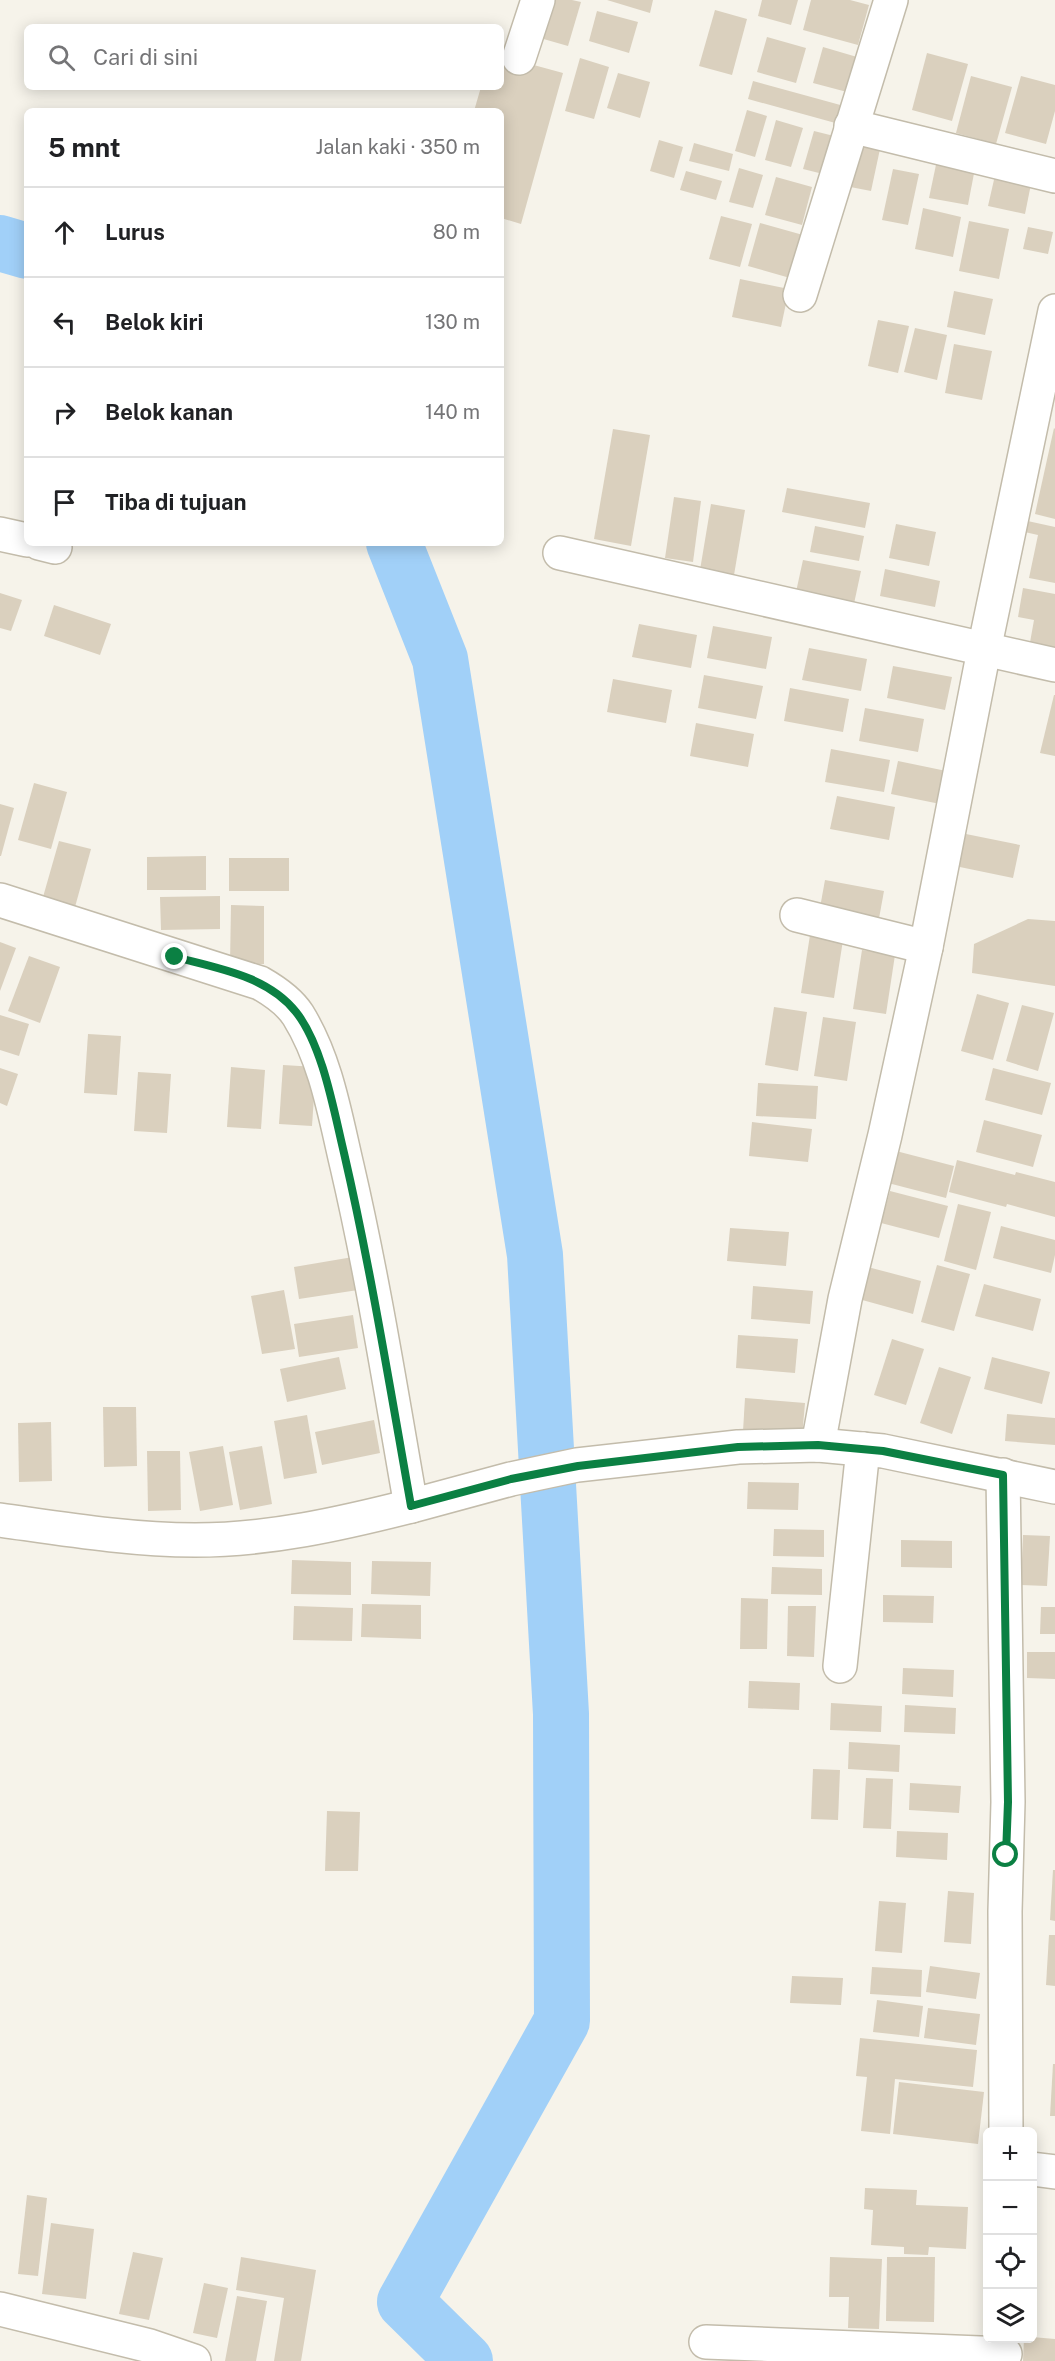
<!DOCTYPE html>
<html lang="id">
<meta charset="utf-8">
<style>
body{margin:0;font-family:"Public Sans",sans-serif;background:#f2f2f2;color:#202124}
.controls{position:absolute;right:18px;bottom:18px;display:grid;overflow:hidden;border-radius:9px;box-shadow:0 3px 15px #0003}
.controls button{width:54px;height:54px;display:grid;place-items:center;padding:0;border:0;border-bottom:2px solid #e0e0e0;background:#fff;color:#202124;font:30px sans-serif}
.stop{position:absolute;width:18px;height:18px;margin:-14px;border:4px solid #0b8043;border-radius:50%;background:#fff}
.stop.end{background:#0b8043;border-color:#fff;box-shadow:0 2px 6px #0008}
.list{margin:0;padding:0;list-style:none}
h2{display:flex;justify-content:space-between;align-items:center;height:78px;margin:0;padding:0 24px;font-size:26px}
h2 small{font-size:20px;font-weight:400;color:#757577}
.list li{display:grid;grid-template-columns:39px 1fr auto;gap:18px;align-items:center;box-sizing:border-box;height:90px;padding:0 24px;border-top:2px solid #e0e0e0}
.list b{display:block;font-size:22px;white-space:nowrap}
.list em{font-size:20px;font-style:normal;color:#757577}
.icon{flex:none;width:33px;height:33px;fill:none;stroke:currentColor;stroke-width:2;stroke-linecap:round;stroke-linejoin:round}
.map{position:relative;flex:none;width:1055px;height:2361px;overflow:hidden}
.search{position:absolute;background:#fff;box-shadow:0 3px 15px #0003;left:24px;top:24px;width:480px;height:66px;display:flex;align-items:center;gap:15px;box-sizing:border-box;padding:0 21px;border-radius:9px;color:#757577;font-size:22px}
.panel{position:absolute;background:#fff;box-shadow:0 3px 15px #0003;left:24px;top:108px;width:480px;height:438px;border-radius:9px}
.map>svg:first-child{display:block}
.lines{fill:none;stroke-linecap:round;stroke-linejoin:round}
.river{stroke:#a1d0f8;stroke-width:56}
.building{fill:#dad0be}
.minor-casing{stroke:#c3bcab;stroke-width:36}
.minor{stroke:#fff;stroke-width:33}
.route{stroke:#0b8043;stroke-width:8}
</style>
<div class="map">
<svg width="1055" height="2361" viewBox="0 0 1055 2361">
<rect width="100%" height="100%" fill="#f6f3ea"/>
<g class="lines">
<g class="river">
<path d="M0 243 27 251"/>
<path d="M394 543 440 659 535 1255 561 1714 562 2021 405 2302 465 2361"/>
</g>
</g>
<g class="building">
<path d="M543 0H572L581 2 568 46 533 36Z"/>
<path d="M607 0H653L650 13Z"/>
<path d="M762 0H798L791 25 758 16Z"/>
<path d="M811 0H850L869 5 858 45 803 30Z"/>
<path d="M715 10 747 19 732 75 699 66Z"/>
<path d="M597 11 638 22 629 53 589 41Z"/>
<path d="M767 37 806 48 796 83 757 72Z"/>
<path d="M823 47 857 57 847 92 813 83Z"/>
<path d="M927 53 968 64 952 121 912 110Z"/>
<path d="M501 56 563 73 521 224 501 218V111H474L481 87H501Z"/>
<path d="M580 58 609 67 594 119 565 111Z"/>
<path d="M618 73 650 82 640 118 607 108Z"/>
<path d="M971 76 1012 87 996 144 956 133Z"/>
<path d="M1021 76 1055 85V111L1046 144 1005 133Z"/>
<path d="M753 81 844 106 839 124 748 99Z"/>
<path d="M747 110 767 116 755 157 735 151Z"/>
<path d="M776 120 803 128 791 167 765 160Z"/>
<path d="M814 131 838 137 827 175 803 169Z"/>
<path d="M659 140 683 147 674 178 650 171Z"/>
<path d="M849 142 880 149 871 191 840 185Z"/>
<path d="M694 143 733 154 729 171 689 161Z"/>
<path d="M937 160 975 168 968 205 929 198Z"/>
<path d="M739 168 763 175 753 208 729 202Z"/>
<path d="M893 169 919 174 908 225 882 220Z"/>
<path d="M686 171 722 181 716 200 680 190Z"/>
<path d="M996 171 1032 179 1025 214 988 206Z"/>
<path d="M776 177 812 187 802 225 765 215Z"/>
<path d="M923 208 961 217 953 257 915 249Z"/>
<path d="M721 216 752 224 740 267 709 259Z"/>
<path d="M969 221 1009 229 999 279 959 271Z"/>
<path d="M760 223 803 235 790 278 748 266Z"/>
<path d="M1028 227 1053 232 1048 254 1023 249Z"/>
<path d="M740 279 789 289 781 327 732 317Z"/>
<path d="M954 291 993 299 985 335 947 327Z"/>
<path d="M878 320 909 326 898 373 868 366Z"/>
<path d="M915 328 947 335 937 380 904 372Z"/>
<path d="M954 344 992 351 982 400 945 393Z"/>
<path d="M1054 428 1055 429V519L1035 514Z"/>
<path d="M613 429 650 435 631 546 594 539Z"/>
<path d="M787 488 870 503 865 528 782 512Z"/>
<path d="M674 497 701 501 693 562 665 558Z"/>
<path d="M711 504 745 510 733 581 699 576Z"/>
<path d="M1023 520 1055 527V583L1029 578 1038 535 1020 531Z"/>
<path d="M896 524 936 532 929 566 889 558Z"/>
<path d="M815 526 864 536 859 561 810 552Z"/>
<path d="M803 560 861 571 852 613 794 601Z"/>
<path d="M885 569 940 581 935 607 880 596Z"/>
<path d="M1023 588 1055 594V652L1029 648 1034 620 1018 617Z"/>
<path d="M0 593 22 600 11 631 0 628Z"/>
<path d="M54 605 111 624 100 655 44 636Z"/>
<path d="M639 624 697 635 691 668 632 657Z"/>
<path d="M713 626 772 637 766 669 707 658Z"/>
<path d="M809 648 867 659 861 691 802 680Z"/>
<path d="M893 666 952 677 945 710 887 698Z"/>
<path d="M704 675 763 686 756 719 698 708Z"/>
<path d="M613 679 672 690 666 723 607 712Z"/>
<path d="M790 688 849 699 843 732 784 721Z"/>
<path d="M1054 695H1055V756L1040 753Z"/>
<path d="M865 708 924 719 918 752 859 741Z"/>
<path d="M696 723 754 734 748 767 690 756Z"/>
<path d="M831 749 890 760 884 792 825 782Z"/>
<path d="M898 761 956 773 950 806 891 794Z"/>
<path d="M34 783 67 792 51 849 18 840Z"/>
<path d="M837 796 895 807 889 840 830 829Z"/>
<path d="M0 804 14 808 1 856H0Z"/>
<path d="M961 833 1020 845 1013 878 955 866Z"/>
<path d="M59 841 91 849 75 907 43 897Z"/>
<path d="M206 856V890H147V857Z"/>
<rect x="229" y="858" width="60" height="33"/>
<path d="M825 880 884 891 878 924 819 913Z"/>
<path d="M220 896V929L161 930 160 897Z"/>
<path d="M231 905 264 906V964H230Z"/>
<path d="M1028 919 1055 921V986L972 973 974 944Z"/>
<path d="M810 935 843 940 834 998 801 993Z"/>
<path d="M0 942 16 948 0 991Z"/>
<path d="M862 950 895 955 886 1014 853 1009Z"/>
<path d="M29 956 60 967 40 1023 8 1011Z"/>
<path d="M977 994 1009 1003 993 1060 961 1051Z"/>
<path d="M1022 1005 1054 1013 1038 1071 1006 1061Z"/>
<path d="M774 1007 807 1012 798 1071 765 1065Z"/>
<path d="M0 1015 29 1024 19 1056 0 1050Z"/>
<path d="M823 1017 856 1022 847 1081 814 1076Z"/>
<path d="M88 1034 121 1036 117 1095 84 1093Z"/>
<path d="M283 1065 316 1067 312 1126 279 1124Z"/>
<path d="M231 1067 265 1070 261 1129 227 1127Z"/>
<path d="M0 1068 18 1074 7 1106 0 1103Z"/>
<path d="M993 1068 1051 1083 1042 1115 985 1100Z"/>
<path d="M138 1072 171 1074 167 1133 134 1131Z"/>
<path d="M758 1083 818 1086 816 1119 756 1116Z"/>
<path d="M984 1120 1042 1135 1033 1167 976 1152Z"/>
<path d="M752 1122 812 1129 808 1162 749 1156Z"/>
<path d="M896 1151 954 1166 946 1198 888 1183Z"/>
<path d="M957 1160 1015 1175 1016 1172 1055 1182V1217L1007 1204 1006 1207 949 1192Z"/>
<path d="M890 1191 948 1206 939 1238 881 1223Z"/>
<path d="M958 1204 991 1212 976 1270 944 1261Z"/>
<path d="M1001 1226 1055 1240V1255L1051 1273 993 1258Z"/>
<path d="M730 1228 789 1232 786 1266 727 1261Z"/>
<path d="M353 1257 358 1290 299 1299 294 1267Z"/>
<path d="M937 1265 970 1274 954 1331 921 1322Z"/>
<path d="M864 1266 921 1281 913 1314 855 1298Z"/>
<path d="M984 1284 1041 1299 1033 1331 975 1316Z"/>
<path d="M753 1286 813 1291 810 1324 751 1319Z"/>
<path d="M284 1290 295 1349 262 1354 251 1296Z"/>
<path d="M353 1315 358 1348 299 1357 294 1324Z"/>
<path d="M738 1335 798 1339 795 1373 736 1368Z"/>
<path d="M892 1339 924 1349 906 1405 874 1395Z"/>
<path d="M339 1357 346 1389 287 1402 280 1369Z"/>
<path d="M992 1357 1050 1372 1042 1404 984 1389Z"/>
<path d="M939 1367 971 1377 952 1434 920 1423Z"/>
<path d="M745 1398 805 1403 802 1437 743 1431Z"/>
<path d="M103 1407H136L137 1466 104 1467Z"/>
<path d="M1007 1414 1055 1418V1445L1005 1441Z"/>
<path d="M307 1415 317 1473 284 1479 274 1421Z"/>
<path d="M374 1420 380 1453 322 1465 315 1432Z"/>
<path d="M51 1422 52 1481 19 1482 18 1423Z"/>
<path d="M223 1446 233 1505 200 1511 189 1452Z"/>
<path d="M262 1446 272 1504 240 1510 229 1452Z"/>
<path d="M147 1451H180L181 1510 148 1511Z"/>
<path d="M748 1482 799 1483 798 1510 747 1509Z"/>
<path d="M774 1529 824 1530V1557L773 1556Z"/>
<path d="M1023 1535 1050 1536 1047 1586 1021 1585Z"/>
<path d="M901 1540 952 1541V1568L901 1567Z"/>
<path d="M292 1560 351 1562V1595L291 1594Z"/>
<path d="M372 1561 431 1562 430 1596 371 1594Z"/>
<path d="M772 1567 822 1569V1595L771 1594Z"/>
<path d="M883 1595 934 1596 933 1623 883 1622Z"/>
<path d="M741 1598 768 1599 767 1649H740Z"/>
<path d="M362 1604 421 1605V1639L361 1637Z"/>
<path d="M294 1606 353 1608 352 1641 293 1640Z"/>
<path d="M788 1606H816L814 1657 787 1656Z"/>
<path d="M1041 1607H1055V1634H1040Z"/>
<path d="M1027 1652H1055V1679L1027 1678Z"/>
<path d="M903 1668 954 1670 953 1697 902 1694Z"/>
<path d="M749 1681 800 1683 799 1710 748 1708Z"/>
<path d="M831 1703 882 1706 881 1732 830 1730Z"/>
<path d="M905 1705 956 1708 955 1734 904 1732Z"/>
<path d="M849 1742 900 1745 899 1772 848 1769Z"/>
<path d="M813 1769 840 1770 838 1820 811 1819Z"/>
<path d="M866 1778 893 1779 891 1829 863 1828Z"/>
<path d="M910 1783 961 1786 959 1813 909 1810Z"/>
<path d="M327 1811 360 1812 358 1871H325Z"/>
<path d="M897 1831 948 1833 947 1860 896 1857Z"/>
<path d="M1053 1870H1055V1921L1050 1920Z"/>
<path d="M948 1891 974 1893 971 1944 944 1942Z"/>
<path d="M879 1901 906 1903 902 1953 875 1951Z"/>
<path d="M1049 1935H1055V1986L1046 1985Z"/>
<path d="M930 1966 980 1973 976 1999 926 1992Z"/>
<path d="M872 1967 922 1970 921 1997 870 1994Z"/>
<path d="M792 1976 843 1978 841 2005 790 2003Z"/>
<path d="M877 2000 923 2006 919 2037 873 2032Z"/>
<path d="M928 2008 980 2014 976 2045 924 2038Z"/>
<path d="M860 2038 977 2050 973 2087 895 2079 890 2134 861 2131 867 2077 856 2076Z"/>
<path d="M1053 2064H1055V2116H1050Z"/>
<path d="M899 2082 984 2092 978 2144 893 2134Z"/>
<path d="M865 2188 917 2190 916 2205 968 2207 966 2249 929 2247 928 2255 904 2254V2247L871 2245 873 2210 864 2209Z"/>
<path d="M27 2195 47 2198 38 2276 18 2274Z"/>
<path d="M51 2223 94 2229 86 2299 42 2294Z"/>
<path d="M133 2252 163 2258 149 2320 119 2314Z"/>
<path d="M241 2257 316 2270 301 2361H274L284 2298 236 2290Z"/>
<path d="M830 2257 882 2259 879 2329 848 2328 849 2297H829Z"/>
<path d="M887 2257H935L934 2322 886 2321Z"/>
<path d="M204 2283 228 2288 217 2338 193 2333Z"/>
<path d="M237 2296 267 2301 256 2361H225Z"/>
<path d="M1032 2337 1055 2339V2361H1023L1024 2338Z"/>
</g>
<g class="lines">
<g class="minor-casing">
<g id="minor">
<path d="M519 58 538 0"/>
<path d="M851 126 1055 176"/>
<path d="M800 295 891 0"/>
<path d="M0 534 27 540"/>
<path d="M39 543 55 547"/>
<path d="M560 553 1055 665"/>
<path d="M0 900 260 983C274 991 289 1001 298 1015 326 1060 335 1115 347 1166 373 1278 391 1392 411 1506L511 1479 577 1465 738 1447 818 1445 883 1451 1055 1487"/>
<path d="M797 915 926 947"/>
<path d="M818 1445 845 1299 885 1135 926 947 984 650 1055 311"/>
<path d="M1003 1475 1008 1802 1005 1911 1006 2132"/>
<path d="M0 1520C64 1529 130 1540 195 1540 269 1540 340 1524 411 1506"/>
<path d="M840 1666 863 1449"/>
<path d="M1032 2169 1055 2172"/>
<path d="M0 2309 150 2346 194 2361"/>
<path d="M706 2342 1005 2354"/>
</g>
</g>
<use href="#minor" class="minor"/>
</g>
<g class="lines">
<path class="route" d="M175 957C217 968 268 976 296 1012 323 1046 334 1112 344 1153 371 1270 390 1388 411 1506L511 1479 578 1466 738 1447 818 1445 883 1451 1003 1475 1008 1802 1006 1855"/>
</g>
</svg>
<div class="controls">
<button>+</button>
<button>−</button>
<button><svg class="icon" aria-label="locate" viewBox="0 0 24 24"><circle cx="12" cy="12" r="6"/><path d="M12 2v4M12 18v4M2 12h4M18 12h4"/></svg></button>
<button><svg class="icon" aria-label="layers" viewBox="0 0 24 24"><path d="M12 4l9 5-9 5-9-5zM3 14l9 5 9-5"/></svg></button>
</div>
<div class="stop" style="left:1006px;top:1855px"></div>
<div class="stop end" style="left:175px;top:957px"></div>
<div class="search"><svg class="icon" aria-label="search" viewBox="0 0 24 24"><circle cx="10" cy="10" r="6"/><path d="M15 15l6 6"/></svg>Cari di sini</div>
<section class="panel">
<h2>5 mnt<small>Jalan kaki · 350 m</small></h2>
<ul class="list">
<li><svg class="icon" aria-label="ahead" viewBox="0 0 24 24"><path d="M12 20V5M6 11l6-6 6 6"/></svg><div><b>Lurus</b></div><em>80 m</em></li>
<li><svg class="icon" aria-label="left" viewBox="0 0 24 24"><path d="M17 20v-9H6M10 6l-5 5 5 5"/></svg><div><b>Belok kiri</b></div><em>130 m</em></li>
<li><svg class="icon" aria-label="right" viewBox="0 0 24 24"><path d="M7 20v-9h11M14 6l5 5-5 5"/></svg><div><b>Belok kanan</b></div><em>140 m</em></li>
<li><svg class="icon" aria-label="arrive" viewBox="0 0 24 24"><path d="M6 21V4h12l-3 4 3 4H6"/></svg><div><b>Tiba di tujuan</b></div></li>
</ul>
</section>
</div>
